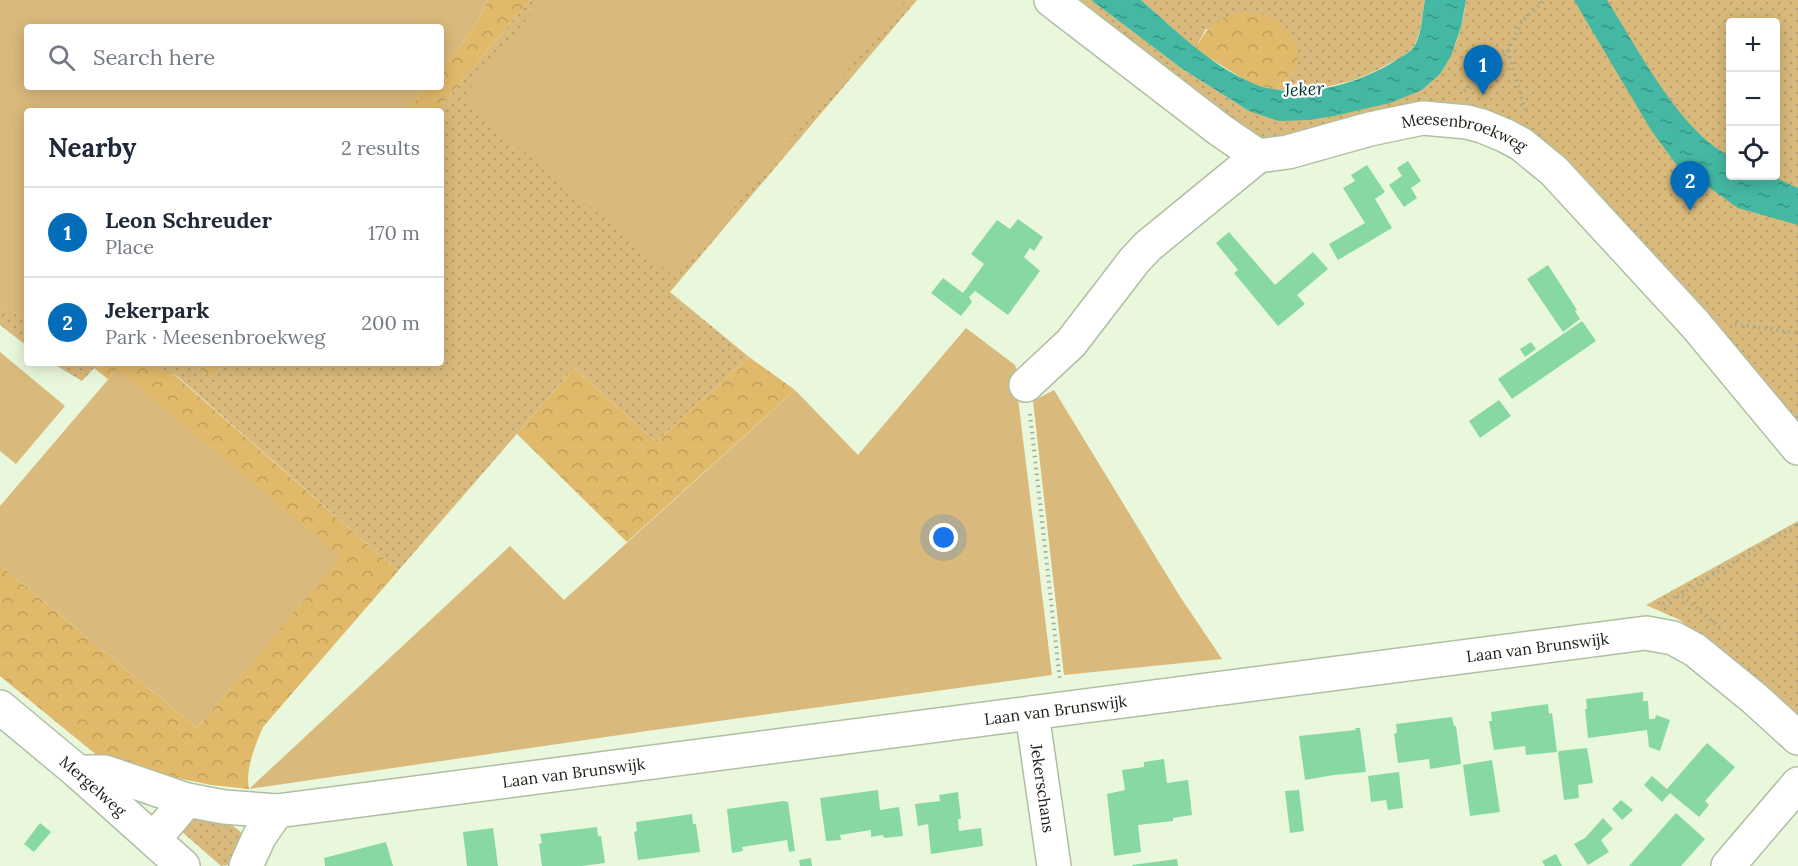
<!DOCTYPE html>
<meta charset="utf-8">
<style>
body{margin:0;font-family:Lora,serif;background:#f6f6f7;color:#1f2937}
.controls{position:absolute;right:18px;top:18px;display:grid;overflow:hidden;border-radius:6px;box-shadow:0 3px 15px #0003}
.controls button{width:54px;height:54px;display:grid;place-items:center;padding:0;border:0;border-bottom:2px solid #e0e1e3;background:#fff;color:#1f2937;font:30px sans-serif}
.you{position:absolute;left:944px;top:538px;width:21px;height:21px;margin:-15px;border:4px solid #fff;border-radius:50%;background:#1a73e8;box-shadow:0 0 0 9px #1a73e833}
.badge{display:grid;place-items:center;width:39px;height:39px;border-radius:50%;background:#036db9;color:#fff;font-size:20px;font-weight:700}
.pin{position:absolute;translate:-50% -50px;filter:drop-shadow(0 2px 3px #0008)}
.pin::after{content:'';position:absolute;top:32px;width:21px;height:18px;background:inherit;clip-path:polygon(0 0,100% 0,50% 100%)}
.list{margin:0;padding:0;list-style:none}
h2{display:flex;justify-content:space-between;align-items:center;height:78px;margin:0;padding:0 24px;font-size:26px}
h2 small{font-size:20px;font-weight:400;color:#747a83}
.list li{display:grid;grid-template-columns:39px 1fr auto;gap:18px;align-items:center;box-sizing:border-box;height:90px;padding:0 24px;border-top:2px solid #e0e1e3}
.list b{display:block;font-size:22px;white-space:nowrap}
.list p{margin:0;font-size:20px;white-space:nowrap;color:#747a83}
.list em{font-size:20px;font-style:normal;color:#747a83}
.icon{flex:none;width:33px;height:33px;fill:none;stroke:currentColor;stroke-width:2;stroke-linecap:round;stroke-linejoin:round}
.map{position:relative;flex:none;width:1798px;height:866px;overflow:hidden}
.search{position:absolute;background:#fff;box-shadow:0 3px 15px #0003;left:24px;top:24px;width:420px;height:66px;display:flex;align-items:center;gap:15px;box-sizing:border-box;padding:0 21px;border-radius:6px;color:#747a83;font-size:22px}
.panel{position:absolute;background:#fff;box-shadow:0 3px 15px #0003;left:24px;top:108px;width:420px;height:258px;border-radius:6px}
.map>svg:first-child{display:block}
.grass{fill:url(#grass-dots);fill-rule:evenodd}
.forest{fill:url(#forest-crowns)}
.garden{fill:#daba7c}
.water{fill:url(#water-ripples)}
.building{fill:#88d8a3}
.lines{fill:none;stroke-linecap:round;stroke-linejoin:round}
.minor-casing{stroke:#b0bfa3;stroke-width:36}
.path{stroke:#a0ac96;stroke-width:4;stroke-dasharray:1.5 4.5;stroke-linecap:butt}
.minor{stroke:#fff;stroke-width:33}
.labels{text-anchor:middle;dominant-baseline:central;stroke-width:4.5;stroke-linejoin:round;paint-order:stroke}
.street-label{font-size:16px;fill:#1b2016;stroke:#fff}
.water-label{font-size:18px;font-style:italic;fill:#00362d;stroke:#fff}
</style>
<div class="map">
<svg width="1798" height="866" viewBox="0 0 1798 866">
<defs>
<pattern id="grass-dots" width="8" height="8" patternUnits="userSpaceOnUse" patternTransform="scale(1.5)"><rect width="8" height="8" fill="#daba7c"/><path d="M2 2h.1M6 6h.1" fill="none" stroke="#baa06a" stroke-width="1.8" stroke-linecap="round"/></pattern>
<pattern id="forest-crowns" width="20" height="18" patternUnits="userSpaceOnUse" patternTransform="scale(1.5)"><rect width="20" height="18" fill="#e1b96a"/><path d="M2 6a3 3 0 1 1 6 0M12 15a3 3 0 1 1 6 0" fill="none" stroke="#c09f5b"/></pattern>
<pattern id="water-ripples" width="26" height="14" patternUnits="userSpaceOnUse" patternTransform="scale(1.5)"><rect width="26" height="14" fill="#44b8a2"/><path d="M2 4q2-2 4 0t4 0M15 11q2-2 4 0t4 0" fill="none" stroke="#389583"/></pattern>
</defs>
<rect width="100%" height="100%" fill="#e9f8dc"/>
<g class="grass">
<path d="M530 0H917L670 292 749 357 656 442 574 368 398 571 177 376 136 363H191L212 377 224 363H441V111H437Z"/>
<path d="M1062 0H1091L1181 68 1249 111 1422 90C1451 67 1461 36 1466 0H1798V459L1539 167 1459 130 1266 144ZM1730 22H1776V176H1730Z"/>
<path d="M1141 0H1425C1422 14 1422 33 1414 46 1409 53 1400 58 1392 62 1351 86 1321 90 1275 90L1297 69 1206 29 1195 49Z"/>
<path d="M0 305 27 320V346L0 325Z"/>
<path d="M52 363H116L94 368 82 381Z"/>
<path d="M1798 521V720L1680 620 1646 605Z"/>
<path d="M194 818C211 821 233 820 244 836L229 865 221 866 180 830Z"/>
</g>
<g class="forest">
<path d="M488 0H530L437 111H406L426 87H441V70L475 26Z"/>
<path d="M1246 12 1270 16 1287 29 1298 50 1297 69 1275 90 1250 83 1195 49C1210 23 1217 18 1246 12Z"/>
<path d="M749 357 795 390 627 542 517 434 574 368 656 442Z"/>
<path d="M116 363 147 364 176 376 398 571 263 727C255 746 245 769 249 789L211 785 153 773 99 757 0 676V565L197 728 340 557 117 370 108 379 94 368Z"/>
<path d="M191 363H224L212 377Z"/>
</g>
<g class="garden">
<path d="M0 0H488L475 26 441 70V27H27V87H426L406 111H27V320L0 305Z"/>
<path d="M543 0H906L676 278 461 99Z"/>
<path d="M966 328 1015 365 1018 374 1016 382 1052 675 647 731 249 789 510 546 564 600 795 390 858 455Z"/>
<path d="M0 352 65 406 16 464 0 451Z"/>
<path d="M117 369 341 557 197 728 0 565V506Z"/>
<path d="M1054 390 1179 595 1222 659 1064 675 1033 401Z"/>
</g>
<g class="water">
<path d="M1091 0H1141C1175 30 1208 63 1250 82 1293 102 1352 86 1390 64 1397 59 1407 55 1413 48 1422 37 1422 14 1425 0H1466L1461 27 1451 56 1440 74 1422 90 1390 103 1334 116 1309 120 1279 121 1249 111 1181 68Z"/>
<path d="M1574 0H1607C1637 47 1680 132 1730 156V176H1772L1798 188V225L1738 208 1676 164 1651 130Z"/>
</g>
<g class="building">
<path d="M1408 161 1421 181 1411 188 1417 198 1404 207 1389 185 1402 176 1397 168Z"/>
<path d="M1367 165 1385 192 1375 199 1392 228 1338 260 1329 244 1365 223 1343 188 1355 181 1351 175Z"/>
<path d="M1018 219 1043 237 1034 251 1030 248 1024 257 1040 271 1008 315 975 291 969 297 972 302 961 316 931 293 943 278 963 293 984 264 971 254 997 220 1010 229Z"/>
<path d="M1229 232 1275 285 1313 252 1328 269 1297 295 1305 304 1278 326 1234 273 1238 270 1216 243Z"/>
<path d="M1548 265 1577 310 1575 311 1580 319 1563 332 1527 279Z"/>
<path d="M1582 321 1596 341 1512 399 1498 379Z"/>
<path d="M1531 342 1536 349 1525 357 1520 349Z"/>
<path d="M1499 400 1511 416 1480 438 1469 421Z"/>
<path d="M1643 692V701H1648L1649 719H1655L1656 715 1670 720 1660 751 1649 747 1647 730 1588 738 1585 709H1587L1586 699Z"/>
<path d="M1548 704 1549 714 1552 713 1557 752 1526 755 1525 746 1494 750 1489 721H1492L1491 712Z"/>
<path d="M1452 717 1454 726H1456L1461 764 1430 769 1429 759 1398 763 1394 734 1397 733 1396 724Z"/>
<path d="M1355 728H1360L1366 772 1334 775 1305 780 1299 736 1356 730Z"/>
<path d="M1707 743 1735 767 1705 801 1709 805 1699 817 1670 793 1662 802 1644 785 1652 776 1667 789Z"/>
<path d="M1587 748 1593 783 1578 785 1579 798 1564 800 1558 753 1559 751Z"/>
<path d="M1164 759 1167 783 1188 780 1192 815 1173 818V821L1138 825 1141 852 1114 856 1107 794 1125 790 1122 770 1144 767V762Z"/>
<path d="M1492 760 1500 812 1470 816 1463 765Z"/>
<path d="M1399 772 1403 808 1388 810 1386 800 1371 802 1368 776Z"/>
<path d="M878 790 880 810 899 807 903 836 884 838 883 835 871 837V830L840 835 841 840 826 841 820 798Z"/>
<path d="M1299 790 1304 831 1290 833 1285 791Z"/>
<path d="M958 792 961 819H958L959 831 981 828 983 846 931 854 928 824 918 826 915 804 940 801 939 795Z"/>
<path d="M1621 800 1633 810 1622 820 1612 809Z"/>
<path d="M783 801 788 802 795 851 789 852 787 840 742 847 743 851 732 853 727 809Z"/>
<path d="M1676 813 1705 839 1681 866H1629Z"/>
<path d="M692 814 693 824H696L700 852 638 860 634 832 637 831 636 822Z"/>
<path d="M1603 818 1613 829 1601 840 1609 852 1588 865 1574 844 1585 838Z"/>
<path d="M40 823 51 832 34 852 24 844Z"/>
<path d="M597 827 598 836H601L605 863 582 866H542L539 844 542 843 540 834Z"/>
<path d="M493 828 498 866H467L463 832Z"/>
<path d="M386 842 393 866H325L324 858Z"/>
<path d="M1556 854 1562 866H1545L1542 861Z"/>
<path d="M811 858 812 866H800L799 860Z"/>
<path d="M1177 859 1178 866H1133L1132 865Z"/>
</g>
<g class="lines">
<g class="minor-casing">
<g id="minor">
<path id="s1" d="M1051 0 1220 130 1258 156 1288 152 1370 129 1423 118 1467 122 1482 126 1506 136 1521 144 1554 171 1695 324 1798 448"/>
<path d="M1026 385 1071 343 1134 261 1148 246 1258 156"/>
<path id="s2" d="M0 707 78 772 183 866"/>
<path id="s3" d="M1032 713 1054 866"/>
<path d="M78 772H105L187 800"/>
<path id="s4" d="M154 839 187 800 224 807 277 811 1646 633 1673 638 1695 650 1754 698 1798 738"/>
<path d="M246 866 259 837 277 811"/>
<path d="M1728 866 1798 784"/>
</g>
</g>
<g class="path">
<path d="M1508 51 1526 113"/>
<path d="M1464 91 1478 82 1508 51 1522 21 1545 0"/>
<path d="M1735 324 1798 333"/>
<path d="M1030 414 1060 681"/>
<path d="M1663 604 1679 594"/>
<path d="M1720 628 1680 594 1798 524"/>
</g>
<use href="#minor" class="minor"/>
</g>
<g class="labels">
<g class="street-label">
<text stroke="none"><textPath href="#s1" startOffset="472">Meesenbroekweg</textPath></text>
<text stroke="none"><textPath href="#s4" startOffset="1413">Laan van Brunswijk</textPath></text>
<text stroke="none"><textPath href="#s4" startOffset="927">Laan van Brunswijk</textPath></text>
<text stroke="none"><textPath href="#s4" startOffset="441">Laan van Brunswijk</textPath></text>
<text stroke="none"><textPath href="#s2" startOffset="122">Mergelweg</textPath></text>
<text stroke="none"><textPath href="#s3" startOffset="76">Jekerschans</textPath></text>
</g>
<g class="water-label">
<text transform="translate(1304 89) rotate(-3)">Jeker</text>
</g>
</g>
</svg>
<div class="controls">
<button>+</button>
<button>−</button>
<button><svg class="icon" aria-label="locate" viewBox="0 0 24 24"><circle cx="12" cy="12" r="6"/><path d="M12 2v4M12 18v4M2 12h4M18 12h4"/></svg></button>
</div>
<div class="you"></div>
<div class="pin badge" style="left:1483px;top:95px">1</div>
<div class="pin badge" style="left:1690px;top:211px">2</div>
<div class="search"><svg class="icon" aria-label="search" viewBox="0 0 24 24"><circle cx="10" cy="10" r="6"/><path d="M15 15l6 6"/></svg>Search here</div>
<section class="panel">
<h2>Nearby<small>2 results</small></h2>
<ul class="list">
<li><span class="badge">1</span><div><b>Leon Schreuder</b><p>Place</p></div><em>170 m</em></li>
<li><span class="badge">2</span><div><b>Jekerpark</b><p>Park · Meesenbroekweg</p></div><em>200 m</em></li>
</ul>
</section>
</div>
